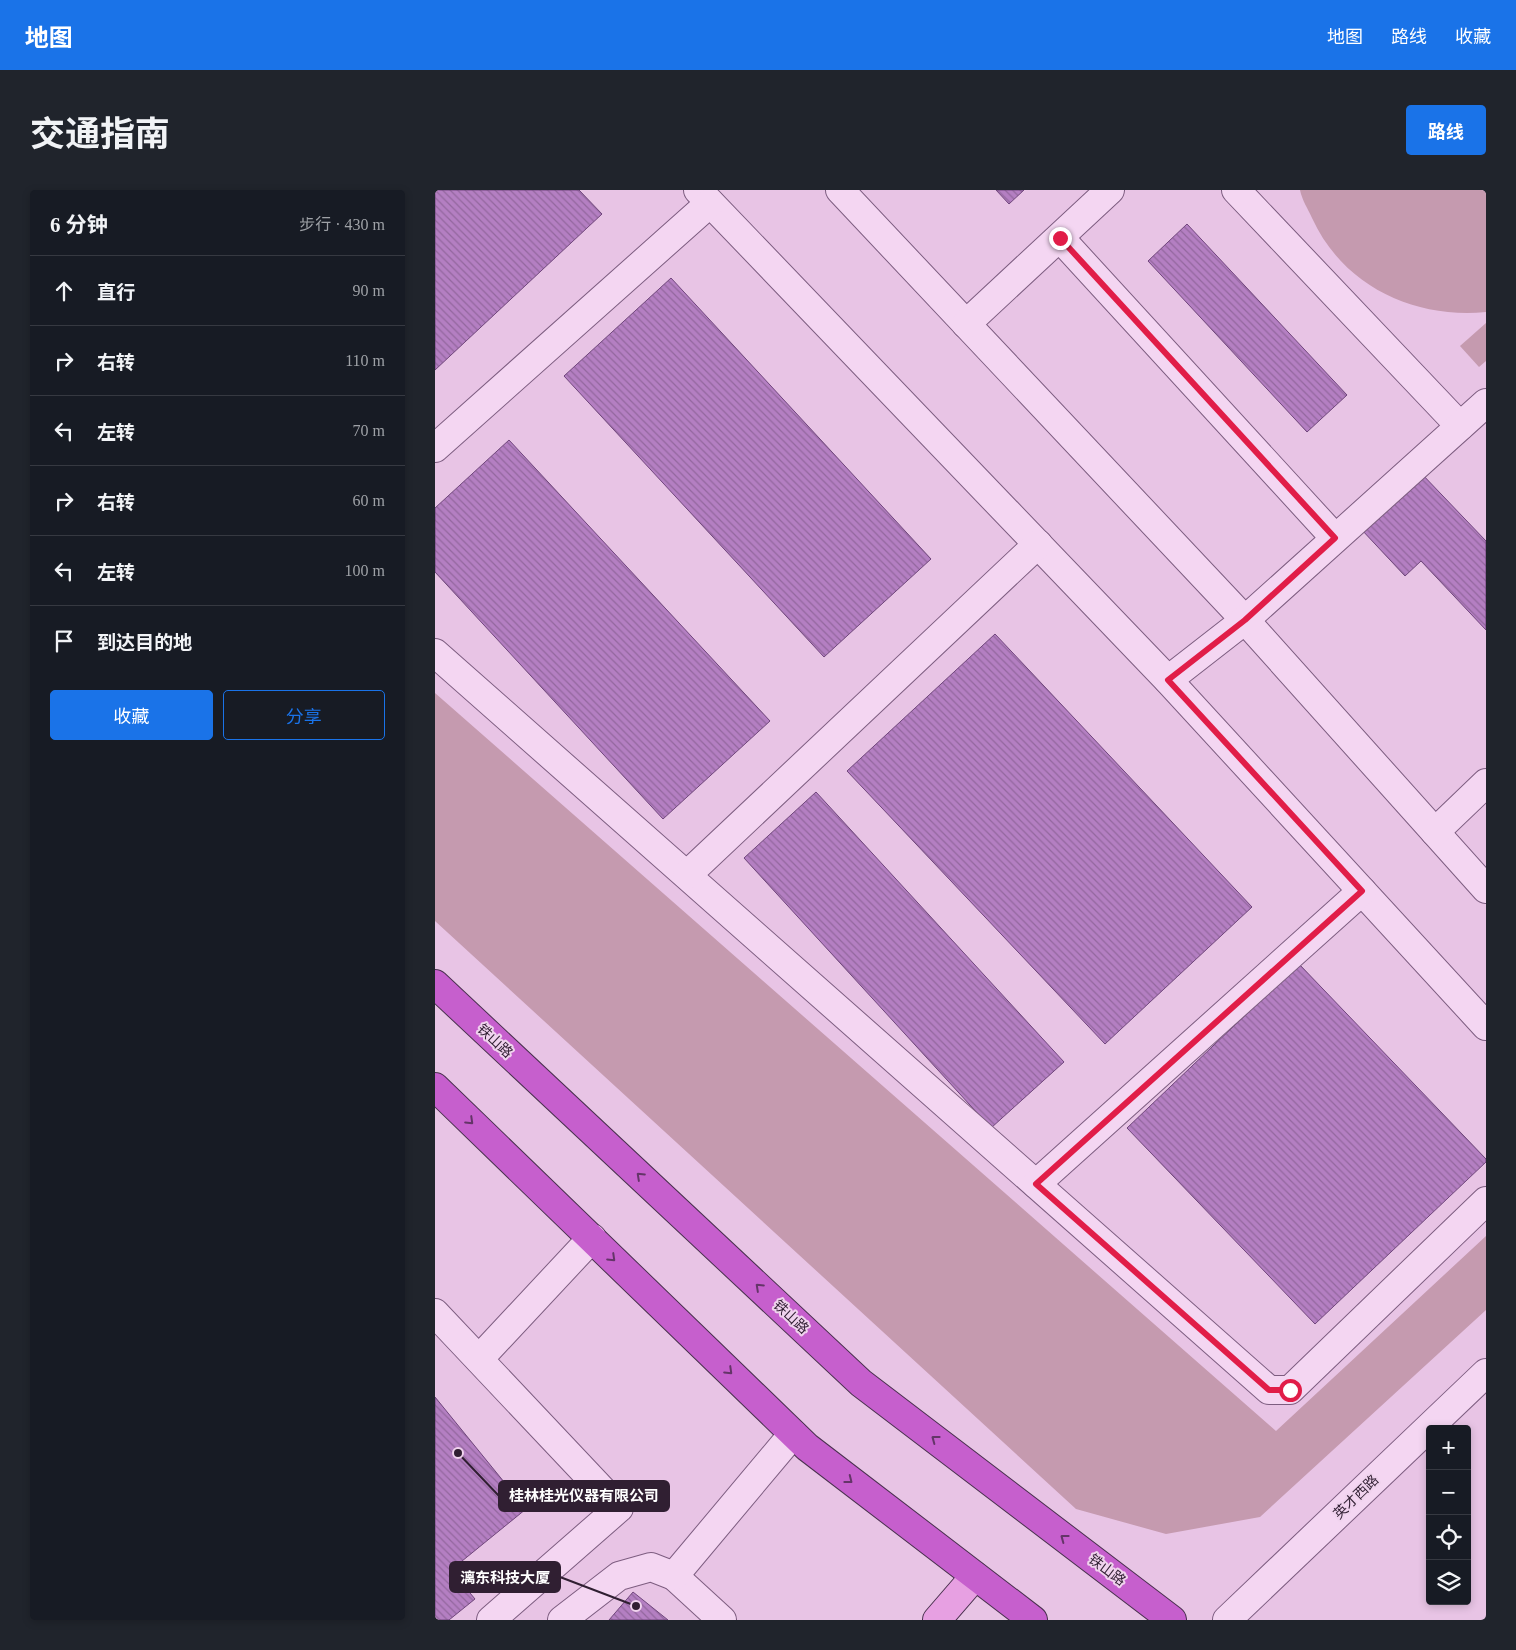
<!DOCTYPE html>
<html lang="zh">
<meta charset="utf-8">
<style>
body{margin:0;font-family:"Times New Roman","Noto Sans SC",serif;background:#20242c;color:#f1f3f6}
.controls{position:absolute;right:15px;bottom:15px;display:grid;overflow:hidden;border-radius:5px;box-shadow:0 2px 8px #0003}
.controls button{width:45px;height:45px;display:grid;place-items:center;padding:0;border:0;border-bottom:1px solid #363941;background:#171b24;color:#f1f3f6;font:25px sans-serif}
.stop{position:absolute;width:15px;height:15px;margin:-11px;border:4px solid #e11d48;border-radius:50%;background:#fff}
.stop.end{background:#e11d48;border-color:#fff;box-shadow:0 1px 5px #0008}
.list{margin:0;padding:0;list-style:none}
h2{display:flex;justify-content:space-between;align-items:center;height:65px;margin:0;padding:0 20px;font-size:21px}
h2 small{font-size:16px;font-weight:400;color:#9ea1a6}
.list li{display:grid;grid-template-columns:32px 1fr auto;gap:15px;align-items:center;box-sizing:border-box;height:70px;padding:0 20px;border-top:1px solid #363941}
.list b{display:block;font-size:19px;white-space:nowrap}
.list em{font-size:16px;font-style:normal;color:#9ea1a6}
.actions{display:flex;gap:10px;padding:15px 20px}
.actions a{flex:1;padding:11px 0;border:1px solid #1a73e8;border-radius:5px;text-align:center;font-size:18px;color:#1a73e8}
.actions .main{background:#1a73e8;color:#fff}
.icon{flex:none;width:28px;height:28px;fill:none;stroke:currentColor;stroke-width:2;stroke-linecap:round;stroke-linejoin:round}
.map{position:relative;flex:none;width:1051px;height:1430px;overflow:hidden;border-radius:5px}
header{display:flex;align-items:center;gap:30px;box-sizing:border-box;height:70px;padding:0 25px;background:#1a73e8;color:#fff}
header strong{font-size:24px}
nav{display:flex;gap:28px;margin-inline-start:auto;font-size:18px}
.intro{display:flex;align-items:center;justify-content:space-between;box-sizing:border-box;height:120px;padding:0 30px}
h1{margin:0;font-size:35px}
.button{padding:12px 22px;border-radius:5px;background:#1a73e8;color:#fff;font-size:18px;font-weight:700}
main{display:flex;gap:30px;padding:0 30px}
aside{flex:1;background:#171b24;border-radius:5px;box-shadow:0 2px 8px #0003}
.map>svg:first-child{display:block}
.grass{fill:#c59aaf}
.building{fill:url(#building-back-hatch);stroke:#70467c}
.lines{fill:none;stroke-linecap:round;stroke-linejoin:round}
.minor-casing{stroke:#7d5d80;stroke-width:30}
.major-casing{stroke:#4a314f;stroke-width:30}
.highway-casing{stroke:#4a314f;stroke-width:30}
.minor{stroke:#f4d6f2;stroke-width:28}
.major{stroke:#e7a0e2;stroke-width:28}
.highway{stroke:#c65fcd;stroke-width:28}
.oneway{stroke:#643568}
.route{stroke:#e11d48;stroke-width:6}
.labels{text-anchor:middle;dominant-baseline:central;stroke-width:4;stroke-linejoin:round;paint-order:stroke}
.street-label{font-size:14px;fill:#301f32;stroke:#f0d3ee}
.leader{fill:none;stroke:#301f32;stroke-width:2}
.callout-dot{fill:#301f32;stroke:#f0d3ee;stroke-width:2}
.callout{fill:#301f32;stroke:#301f32;stroke-width:2}
.callout-label{font-size:15px;text-anchor:middle;font-weight:bold;fill:#fff}
</style>
<header>
<strong>地图</strong>
<nav><a>地图</a><a>路线</a><a>收藏</a></nav>
</header>
<div class="intro"><h1>交通指南</h1><a class="button">路线</a></div>
<main>
<aside>
<h2>6 分钟<small>步行 · 430 m</small></h2>
<ul class="list">
<li><svg class="icon" aria-label="ahead" viewBox="0 0 24 24"><path d="M12 20V5M6 11l6-6 6 6"/></svg><div><b>直行</b></div><em>90 m</em></li>
<li><svg class="icon" aria-label="right" viewBox="0 0 24 24"><path d="M7 20v-9h11M14 6l5 5-5 5"/></svg><div><b>右转</b></div><em>110 m</em></li>
<li><svg class="icon" aria-label="left" viewBox="0 0 24 24"><path d="M17 20v-9H6M10 6l-5 5 5 5"/></svg><div><b>左转</b></div><em>70 m</em></li>
<li><svg class="icon" aria-label="right" viewBox="0 0 24 24"><path d="M7 20v-9h11M14 6l5 5-5 5"/></svg><div><b>右转</b></div><em>60 m</em></li>
<li><svg class="icon" aria-label="left" viewBox="0 0 24 24"><path d="M17 20v-9H6M10 6l-5 5 5 5"/></svg><div><b>左转</b></div><em>100 m</em></li>
<li><svg class="icon" aria-label="arrive" viewBox="0 0 24 24"><path d="M6 21V4h12l-3 4 3 4H6"/></svg><div><b>到达目的地</b></div></li>
</ul>
<div class="actions"><a class="main">收藏</a><a>分享</a></div>
</aside>
<div class="map">
<svg width="1051" height="1430" viewBox="0 0 1051 1430">
<defs>
<pattern id="building-back-hatch" width="6" height="6" patternUnits="userSpaceOnUse" patternTransform="scale(1.25)"><rect width="6" height="6" fill="#b47fc2"/><path d="M-1 5l2 2M0 0l6 6M5-1l2 2" fill="none" stroke="#93679e"/></pattern>
</defs>
<rect width="100%" height="100%" fill="#e8c4e5"/>
<g class="grass">
<path d="M865 0H1051V122C979 129 908 96 877 28 873 19 867 10 865 0Z"/>
<path d="M1051 133V171L1044 177 1025 156Z"/>
<path d="M0 503 841 1241 1051 1046V1120L825 1327 731 1344 641 1319 0 731Z"/>
</g>
<g class="building">
<path d="M0 0H144L167 24 0 180Z"/>
<path d="M561 0H589L574 14Z"/>
<path d="M752 34 912 205 872 242 713 71Z"/>
<path d="M236 88 496 369 389 467 129 186Z"/>
<path d="M74 250 335 531 228 629 0 382V318Z"/>
<path d="M985 282 1051 351V440L986 371 970 386 926 339Z"/>
<path d="M560 444 817 717 670 854 412 581Z"/>
<path d="M381 602 629 872 556 938 309 668Z"/>
<path d="M864 774 1051 969V972L880 1134 692 938Z"/>
<path d="M0 1207 91 1319 16 1380 40 1409 14 1430H0Z"/>
<path d="M198 1402 233 1430H174Z"/>
</g>
<g class="lines">
<g class="minor-casing">
<g id="minor">
<path d="M263 0 733 490 1051 836"/>
<path d="M405 0 810 430 1051 699"/>
<path d="M801 0 1025 236"/>
<path d="M625 48 900 348"/>
<path d="M531 134 675 0"/>
<path d="M0 258 275 13"/>
<path d="M0 463 834 1200H855L1051 1011"/>
<path d="M733 490 810 430 1051 213"/>
<path d="M1000 642 1051 593"/>
<path d="M252 685 603 354"/>
<path d="M601 994 927 701"/>
<path d="M0 1123 184 1318 56 1430"/>
<path d="M44 1169 157 1048"/>
<path d="M239 1386 287 1430"/>
<path d="M127 1430 184 1386 216 1377 239 1386 358 1244"/>
<path d="M792 1430 1051 1183"/>
</g>
</g>
<g class="major-casing">
<path id="major" d="M502 1430 540 1386"/>
</g>
<g class="highway-casing">
<g id="highway">
<path d="M0 794 426 1193 737 1430"/>
<path d="M0 897 372 1257 598 1430"/>
</g>
</g>
<use href="#minor" class="minor"/>
<use href="#major" class="major"/>
<use href="#highway" class="highway"/>
</g>
<defs><path id="oneway-chevron" d="M-2-3.5L2.5 0L-2 3.5" fill="none" stroke-width="1.6" stroke-linecap="round" stroke-linejoin="round" transform="scale(1.25)"/></defs>
<g class="oneway">
<use href="#oneway-chevron" transform="translate(35 931) rotate(44)"/>
<use href="#oneway-chevron" transform="translate(205 986) rotate(-137)"/>
<use href="#oneway-chevron" transform="translate(177 1068) rotate(44)"/>
<use href="#oneway-chevron" transform="translate(324 1097) rotate(-137)"/>
<use href="#oneway-chevron" transform="translate(294 1181) rotate(44)"/>
<use href="#oneway-chevron" transform="translate(500 1249) rotate(-143)"/>
<use href="#oneway-chevron" transform="translate(414 1290) rotate(38)"/>
<use href="#oneway-chevron" transform="translate(629 1348) rotate(-143)"/>
</g>
<g class="lines">
<path class="route" d="M625 48 900 348 810 430 733 490 927 701 601 994 834 1200H855"/>
</g>
<g class="labels">
<g class="street-label">
<text transform="translate(60 851) rotate(43)">铁山路</text>
<text transform="translate(356 1127) rotate(43)">铁山路</text>
<text transform="translate(921 1307) rotate(-44)">英才西路</text>
<text transform="translate(672 1380) rotate(37)">铁山路</text>
</g>
</g>
<path class="leader" d="M23 1263L64 1306M201 1416L125 1387"/>
<g class="callout-dot">
<circle cx="23" cy="1263" r="5"/>
<circle cx="201" cy="1416" r="5"/>
</g>
<g class="callout">
<rect x="64" y="1291" width="170" height="30" rx="5"/>
<rect x="15" y="1372" width="110" height="30" rx="5"/>
</g>
<g class="callout-label">
<text x="149" y="1311">桂林桂光仪器有限公司</text>
<text x="70" y="1393">漓东科技大厦</text>
</g>
</svg>
<div class="controls">
<button>+</button>
<button>−</button>
<button><svg class="icon" aria-label="locate" viewBox="0 0 24 24"><circle cx="12" cy="12" r="6"/><path d="M12 2v4M12 18v4M2 12h4M18 12h4"/></svg></button>
<button><svg class="icon" aria-label="layers" viewBox="0 0 24 24"><path d="M12 4l9 5-9 5-9-5zM3 14l9 5 9-5"/></svg></button>
</div>
<div class="stop" style="left:855px;top:1200px"></div>
<div class="stop end" style="left:625px;top:48px"></div>
</div>
</main>
